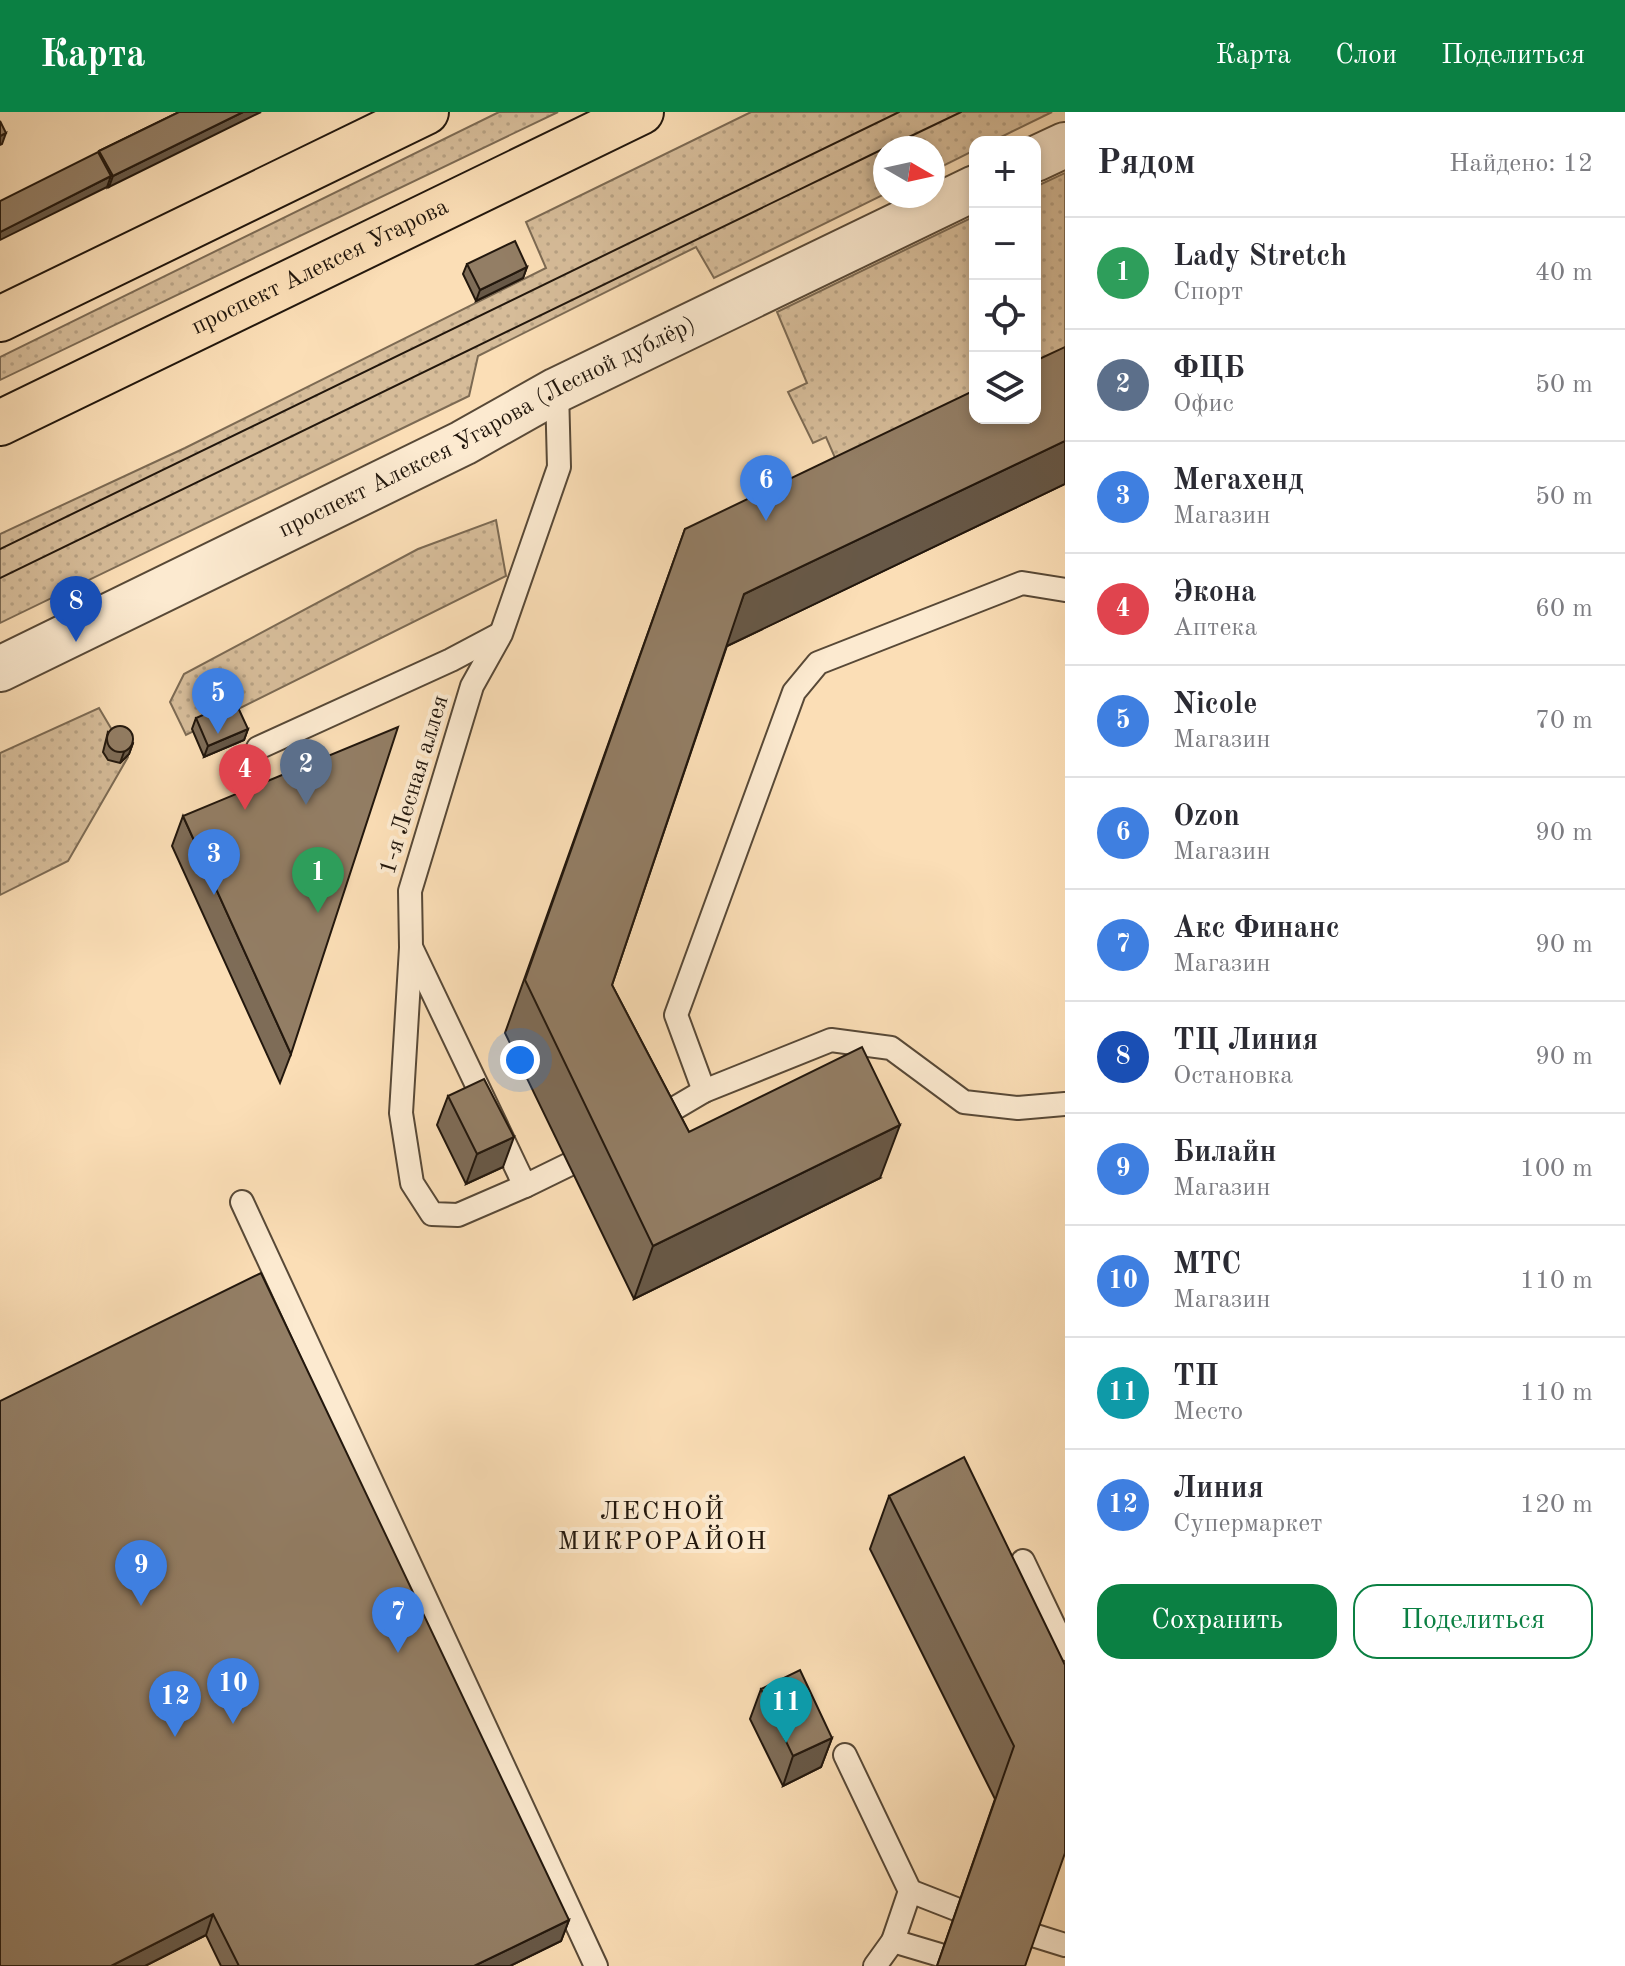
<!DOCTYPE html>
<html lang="ru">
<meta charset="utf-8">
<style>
body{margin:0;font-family:"Old Standard TT",serif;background:#f7f7f7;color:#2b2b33}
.controls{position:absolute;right:24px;top:24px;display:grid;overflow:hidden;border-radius:16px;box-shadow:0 4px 12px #0003}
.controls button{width:72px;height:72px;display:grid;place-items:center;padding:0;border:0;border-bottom:2px solid #e1e1e2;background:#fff;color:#2b2b33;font:40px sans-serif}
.compass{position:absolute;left:873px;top:24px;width:72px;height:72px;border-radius:50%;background:#fff;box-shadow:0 4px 12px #0003;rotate:99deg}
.you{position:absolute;left:520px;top:948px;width:28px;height:28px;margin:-20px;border:6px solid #fff;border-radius:50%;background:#1a73e8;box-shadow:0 0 0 12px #1a73e833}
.badge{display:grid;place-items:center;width:52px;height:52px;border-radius:50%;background:#0b8043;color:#fff;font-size:26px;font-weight:700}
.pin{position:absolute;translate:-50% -66px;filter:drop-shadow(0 2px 4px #0008)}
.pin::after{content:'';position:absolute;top:42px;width:28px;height:24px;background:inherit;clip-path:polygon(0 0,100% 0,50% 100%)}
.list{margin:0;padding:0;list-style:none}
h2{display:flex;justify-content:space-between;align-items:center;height:104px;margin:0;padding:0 32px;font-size:34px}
h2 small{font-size:26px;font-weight:400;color:#7c7c81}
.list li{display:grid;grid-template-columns:52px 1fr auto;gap:24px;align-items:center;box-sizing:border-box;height:112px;padding:0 32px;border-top:2px solid #e1e1e2}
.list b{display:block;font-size:30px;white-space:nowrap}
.list p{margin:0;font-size:26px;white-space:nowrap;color:#7c7c81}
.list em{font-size:26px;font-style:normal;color:#7c7c81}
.actions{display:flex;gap:16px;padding:24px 32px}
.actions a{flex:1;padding:18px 0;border:2px solid #0b8043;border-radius:24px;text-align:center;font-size:28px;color:#0b8043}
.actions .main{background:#0b8043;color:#fff}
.icon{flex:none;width:44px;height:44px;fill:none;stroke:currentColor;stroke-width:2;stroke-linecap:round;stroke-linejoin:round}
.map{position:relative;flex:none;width:1065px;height:1854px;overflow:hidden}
header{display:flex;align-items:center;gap:48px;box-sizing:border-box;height:112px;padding:0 40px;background:#0b8043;color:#fff}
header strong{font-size:38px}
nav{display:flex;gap:44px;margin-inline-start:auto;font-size:28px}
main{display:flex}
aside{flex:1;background:#fff}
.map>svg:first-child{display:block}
.grass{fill:url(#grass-dots);stroke:#7c6a53;stroke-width:2}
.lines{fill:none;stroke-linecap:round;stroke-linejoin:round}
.service-casing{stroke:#584937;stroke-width:26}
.tertiary-casing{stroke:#584937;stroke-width:48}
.primary-casing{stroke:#22170d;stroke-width:48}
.service{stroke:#fcead0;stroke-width:22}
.tertiary{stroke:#fcead0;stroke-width:44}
.primary{stroke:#fbdeb6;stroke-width:44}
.tram{stroke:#22170d;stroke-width:2}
.wall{fill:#7e6c57;stroke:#22170d;stroke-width:2}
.shaded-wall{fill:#675847;stroke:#22170d;stroke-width:2}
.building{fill:#937e65;stroke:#22170d;stroke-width:2}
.labels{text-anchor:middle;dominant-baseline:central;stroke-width:8;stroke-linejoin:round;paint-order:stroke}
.street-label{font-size:24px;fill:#22170d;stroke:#fcead0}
.neighbourhood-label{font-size:26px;letter-spacing:2px;fill:#22170d;stroke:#fcead0}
</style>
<header>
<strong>Карта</strong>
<nav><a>Карта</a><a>Слои</a><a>Поделиться</a></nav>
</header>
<main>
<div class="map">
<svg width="1065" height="1854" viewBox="0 0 1065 1854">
<defs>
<pattern id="grass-dots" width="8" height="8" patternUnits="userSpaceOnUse" patternTransform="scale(2)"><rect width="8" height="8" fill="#d6bc99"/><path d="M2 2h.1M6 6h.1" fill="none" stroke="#b7a183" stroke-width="1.8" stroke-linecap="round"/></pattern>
</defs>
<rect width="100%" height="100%" fill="#fbdeb6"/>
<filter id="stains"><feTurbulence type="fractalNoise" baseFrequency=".0025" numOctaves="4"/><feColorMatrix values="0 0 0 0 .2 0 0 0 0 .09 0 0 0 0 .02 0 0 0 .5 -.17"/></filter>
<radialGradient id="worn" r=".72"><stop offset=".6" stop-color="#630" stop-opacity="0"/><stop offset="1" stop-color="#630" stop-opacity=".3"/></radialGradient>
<g class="grass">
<path d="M499 0H558L0 268V245Z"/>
<path d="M751 0H1052L991 30H975V38L933 59V36H885V82L714 166 696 135 478 244 469 284 0 511V422L185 336 546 156 526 110Z"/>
<path d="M1065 61V278L1035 292V75Z"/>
<path d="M975 104V306L850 380 826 325 813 331 788 280 807 271 777 200Z"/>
<path d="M496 408 506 464 186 623 170 590 184 562 418 437Z"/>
<path d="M99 596 128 645 68 749 0 783V641Z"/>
</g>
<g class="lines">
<g class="service-casing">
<g id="service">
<path d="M557 278 559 355 501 522 472 574 410 779 411 835 525 1074 570 1052"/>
<path d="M258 636 451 548 500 522"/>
<path d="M411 836 401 1001 412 1071 432 1102 458 1103 525 1074"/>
<path d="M704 979 676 903 794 580 818 551 1022 471 1065 478"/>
<path d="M653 1009 704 979 831 928 891 936 964 990 1018 996 1065 992"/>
<path d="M242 1090 596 1854"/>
<path d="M1023 1449 1065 1537"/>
<path d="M845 1643 910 1779 893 1829 875 1854"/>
<path d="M910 1779 956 1797"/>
<path d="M1036 1824 1065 1833"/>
<path d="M893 1829 940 1843"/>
</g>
</g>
<g class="tertiary-casing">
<g id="tertiary">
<path d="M1035 47 1065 33"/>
<path id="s1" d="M0 557 463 331 557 278 975 76"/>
</g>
</g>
<g class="primary-casing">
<g id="primary">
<path d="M0 207 426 0"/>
<path id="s2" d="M0 311 641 0"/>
</g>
</g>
<use href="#service" class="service"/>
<use href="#tertiary" class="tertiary"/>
<use href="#primary" class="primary"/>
<g class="tram">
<path d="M886 36 961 0"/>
<path d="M0 437 899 0"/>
<path d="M0 466 885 36"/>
</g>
</g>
<g class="wall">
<path d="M179 0 109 75 108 73 107 75 98 42 99 39Z"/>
<path d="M467 152 527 155 523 166 476 189 463 162Z"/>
<path d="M1065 372 727 534 612 873 689 1020 880 1066 634 1187 505 921 685 417Z"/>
<path d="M196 606 248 617 244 628 204 645 192 617Z"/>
<path d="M108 620 133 631 129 642 120 651 108 648 103 640Z"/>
<path d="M183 704 291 942 280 971 172 734Z"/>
<path d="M448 984 503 1055 466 1072 437 1013Z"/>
<path d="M0 1289 569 1808 561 1829 510 1854H221L206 1823 145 1854H0Z"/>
<path d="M889 1384 1065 1553 1025 1854H937L995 1687 870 1437Z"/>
<path d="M761 1577 832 1626 821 1655 783 1674 750 1607Z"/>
</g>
<g class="shaded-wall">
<path d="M243 0H261L109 75 113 64Z"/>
<path d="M6 21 2 32 0 33V24Z"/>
<path d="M111 64 107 75 0 128V120Z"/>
<path d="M527 155 523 166 476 189 480 178Z"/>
<path d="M1065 329V372L725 535 744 482Z"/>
<path d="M248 617 244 628 204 645 208 634Z"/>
<path d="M133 631 129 642 120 651 124 640Z"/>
<path d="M900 1013 880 1066 634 1187 653 1134Z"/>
<path d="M514 1025 503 1055 466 1072 477 1042Z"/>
<path d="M832 1626 821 1655 783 1674 793 1644Z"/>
<path d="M213 1802 206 1823 145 1854H111Z"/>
<path d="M569 1808 561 1829 510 1854H474Z"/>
</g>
<g class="building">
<path d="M179 0H243L113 64 99 39Z"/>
<path d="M0 9 6 21 0 24Z"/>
<path d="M98 40 111 64 0 120V89Z"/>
<path d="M515 129 527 155 480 178 467 152Z"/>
<path d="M1065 235V329L744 482 612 873 689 1020 862 935 900 1013 653 1134 525 868 685 417 975 278V306H1035V249Z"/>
<path d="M235 589 248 617 208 634 196 606Z"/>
<circle cx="120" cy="627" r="13"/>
<path d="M398 615 291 942 183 704Z"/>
<path d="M484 967 514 1025 477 1042 448 984Z"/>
<path d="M261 1161 569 1808 474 1854H239L213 1802 111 1854H0V1289Z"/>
<path d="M964 1345 1065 1553V1741L1025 1854H937L1014 1634 889 1384Z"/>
<path d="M800 1558 832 1626 793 1644 761 1577Z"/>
</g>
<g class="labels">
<g class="street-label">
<text stroke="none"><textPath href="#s2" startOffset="356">проспект Алексея Угарова</textPath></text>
<text stroke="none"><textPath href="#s1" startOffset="544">проспект Алексея Угарова (Лесной дублёр)</textPath></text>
<text transform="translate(415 673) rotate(-73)">1-я Лесная аллея</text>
</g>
<g class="neighbourhood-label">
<text x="663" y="1400">ЛЕСНОЙ<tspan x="663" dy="30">МИКРОРАЙОН</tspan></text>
</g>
</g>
<rect width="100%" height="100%" filter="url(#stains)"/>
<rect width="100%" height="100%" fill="url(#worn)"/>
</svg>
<div class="controls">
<button>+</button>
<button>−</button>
<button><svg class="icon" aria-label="locate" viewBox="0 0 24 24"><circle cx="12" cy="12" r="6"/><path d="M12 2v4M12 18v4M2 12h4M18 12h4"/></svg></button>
<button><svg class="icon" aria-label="layers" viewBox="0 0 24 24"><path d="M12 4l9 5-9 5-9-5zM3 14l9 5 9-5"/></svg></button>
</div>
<svg class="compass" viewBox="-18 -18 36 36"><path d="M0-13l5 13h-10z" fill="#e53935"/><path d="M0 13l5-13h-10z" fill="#7c7c81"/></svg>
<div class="you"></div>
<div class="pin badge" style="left:318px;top:801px;background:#2e9e5b">1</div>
<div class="pin badge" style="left:306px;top:693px;background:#5c6f8a">2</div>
<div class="pin badge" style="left:214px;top:783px;background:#3f7fe0">3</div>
<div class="pin badge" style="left:245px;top:698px;background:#e0444e">4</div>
<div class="pin badge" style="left:218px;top:622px;background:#3f7fe0">5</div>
<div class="pin badge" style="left:766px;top:409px;background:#3f7fe0">6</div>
<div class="pin badge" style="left:398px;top:1541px;background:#3f7fe0">7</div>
<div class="pin badge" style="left:76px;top:530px;background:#1a4fb4">8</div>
<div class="pin badge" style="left:141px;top:1494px;background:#3f7fe0">9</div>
<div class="pin badge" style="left:233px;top:1612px;background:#3f7fe0">10</div>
<div class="pin badge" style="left:786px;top:1631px;background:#0f9aa8">11</div>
<div class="pin badge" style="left:175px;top:1625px;background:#3f7fe0">12</div>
</div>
<aside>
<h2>Рядом<small>Найдено: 12</small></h2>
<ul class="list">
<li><span class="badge" style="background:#2e9e5b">1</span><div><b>Lady Stretch</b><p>Спорт</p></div><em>40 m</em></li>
<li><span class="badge" style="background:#5c6f8a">2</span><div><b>ФЦБ</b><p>Офис</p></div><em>50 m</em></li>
<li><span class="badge" style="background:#3f7fe0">3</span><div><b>Мегахенд</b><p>Магазин</p></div><em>50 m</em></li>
<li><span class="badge" style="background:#e0444e">4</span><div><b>Экона</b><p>Аптека</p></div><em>60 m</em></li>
<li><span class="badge" style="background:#3f7fe0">5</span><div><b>Nicole</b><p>Магазин</p></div><em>70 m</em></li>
<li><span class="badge" style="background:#3f7fe0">6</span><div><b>Ozon</b><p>Магазин</p></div><em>90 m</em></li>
<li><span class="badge" style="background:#3f7fe0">7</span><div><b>Акс Финанс</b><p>Магазин</p></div><em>90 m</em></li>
<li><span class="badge" style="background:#1a4fb4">8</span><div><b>ТЦ Линия</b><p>Остановка</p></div><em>90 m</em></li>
<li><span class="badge" style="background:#3f7fe0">9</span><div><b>Билайн</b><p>Магазин</p></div><em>100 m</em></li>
<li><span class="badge" style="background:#3f7fe0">10</span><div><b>МТС</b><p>Магазин</p></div><em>110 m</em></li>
<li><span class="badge" style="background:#0f9aa8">11</span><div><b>ТП</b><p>Место</p></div><em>110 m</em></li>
<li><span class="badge" style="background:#3f7fe0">12</span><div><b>Линия</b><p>Супермаркет</p></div><em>120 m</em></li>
</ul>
<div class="actions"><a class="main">Сохранить</a><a>Поделиться</a></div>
</aside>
</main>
